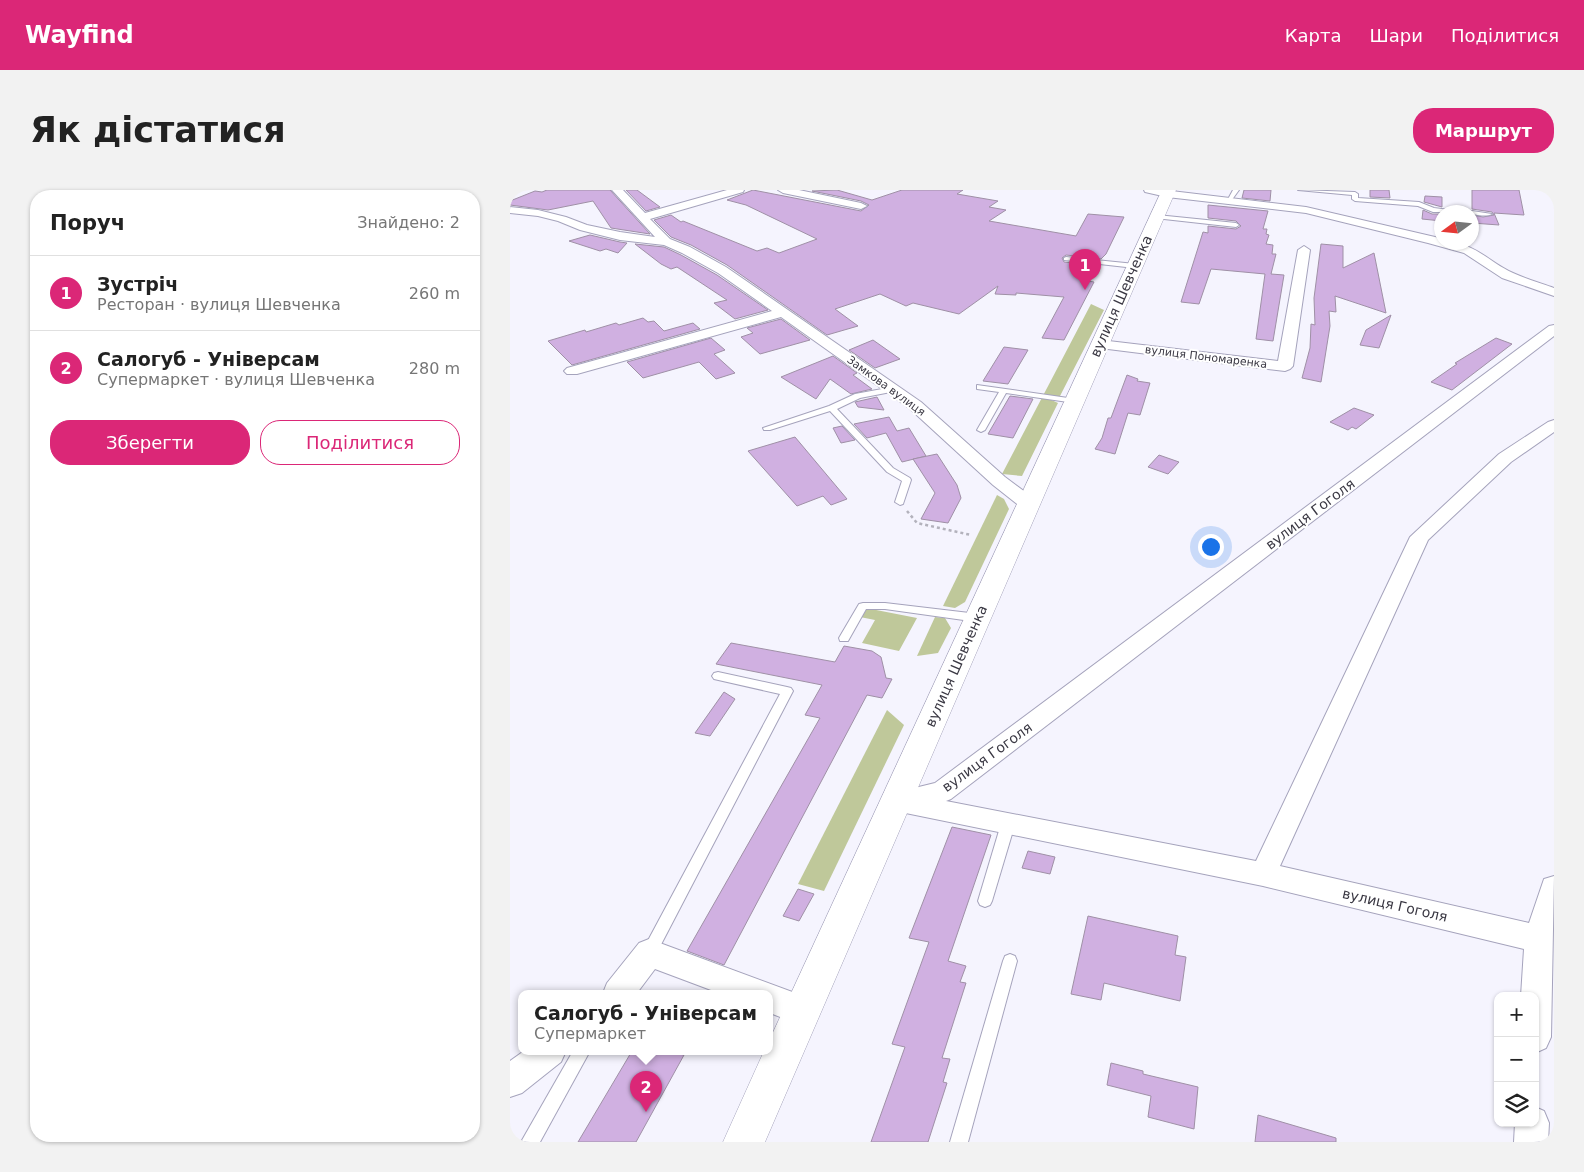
<!DOCTYPE html>
<html lang="uk">
<meta charset="utf-8">
<style>
body{margin:0;font-family:"DejaVu Sans",sans-serif;background:#f2f2f2;color:#222}
.controls{position:absolute;right:15px;bottom:15px;display:grid;overflow:hidden;border-radius:10px;box-shadow:0 1px 4px #0004}
.controls button{width:45px;height:45px;display:grid;place-items:center;padding:0;border:0;border-bottom:1px solid #e0e0e0;background:#fff;color:#222;font:25px sans-serif}
.compass{position:absolute;left:924px;top:15px;width:45px;height:45px;border-radius:50%;background:#fff;box-shadow:0 1px 4px #0004;rotate:255deg}
.you{position:absolute;left:700px;top:356px;width:18px;height:18px;margin:-12px;border:4px solid #fff;border-radius:50%;background:#1a73e8;box-shadow:0 0 0 8px #1a73e833}
.badge{display:grid;place-items:center;width:32px;height:32px;border-radius:50%;background:#db2777;color:#fff;font-size:16px;font-weight:700}
.pin{position:absolute;translate:-50% -41px;filter:drop-shadow(0 1px 2px #0008)}
.pin::after{content:'';position:absolute;top:26px;width:18px;height:15px;background:inherit;clip-path:polygon(0 0,100% 0,50% 100%)}
.popup{position:absolute;left:8px;top:800px;width:255px;height:65px;box-sizing:border-box;display:grid;place-content:center;border-radius:10px;background:#fff;filter:drop-shadow(0 1px 4px #0005);font-size:16px;white-space:nowrap;color:#767676}
.popup b{font-size:19px;color:#222}
.popup::after{content:'';position:absolute;left:50%;top:100%;margin-left:-10px;border:10px solid transparent;border-top-color:#fff}
.list{margin:0;padding:0;list-style:none}
h2{display:flex;justify-content:space-between;align-items:center;height:65px;margin:0;padding:0 20px;font-size:21px}
h2 small{font-size:16px;font-weight:400;color:#767676}
.list li{display:grid;grid-template-columns:32px 1fr auto;gap:15px;align-items:center;box-sizing:border-box;height:75px;padding:0 20px;border-top:1px solid #e0e0e0}
.list b{display:block;font-size:19px;white-space:nowrap}
.list p{margin:0;font-size:16px;white-space:nowrap;color:#767676}
.list em{font-size:16px;font-style:normal;color:#767676}
.actions{display:flex;gap:10px;padding:15px 20px}
.actions a{flex:1;padding:11px 0;border:1px solid #db2777;border-radius:20px;text-align:center;font-size:18px;color:#db2777}
.actions .main{background:#db2777;color:#fff}
.icon{flex:none;width:28px;height:28px;fill:none;stroke:currentColor;stroke-width:2;stroke-linecap:round;stroke-linejoin:round}
.map{position:relative;flex:none;width:1044px;height:952px;overflow:hidden;border-radius:20px}
header{display:flex;align-items:center;gap:30px;box-sizing:border-box;height:70px;padding:0 25px;background:#db2777;color:#fff}
header strong{font-size:24px}
nav{display:flex;gap:28px;margin-inline-start:auto;font-size:18px}
.intro{display:flex;align-items:center;justify-content:space-between;box-sizing:border-box;height:120px;padding:0 30px}
h1{margin:0;font-size:35px}
.button{padding:12px 22px;border-radius:20px;background:#db2777;color:#fff;font-size:18px;font-weight:700}
main{display:flex;gap:30px;padding:0 30px}
aside{flex:1;background:#fff;border-radius:20px;box-shadow:0 1px 4px #0004}
.map>svg:first-child{display:block}
.green{fill:#bfc89a}
.building{fill:#d0b0e1;stroke:#9f90a6}
.lines{fill:none;stroke-linecap:round;stroke-linejoin:round}
.service-casing{stroke:#a5a3bc;stroke-width:2}
.minor-casing{stroke:#a5a3bc;stroke-width:2}
.secondary-casing{stroke:#a5a3bc;stroke-width:1}
.path{stroke:#b3b2bc;stroke-width:2.5;stroke-dasharray:3 3;stroke-linecap:butt}
.service{fill:#fff;fill-rule:evenodd}
.minor{fill:#fff;fill-rule:evenodd}
.secondary{fill:#fff;fill-rule:evenodd}
.labels{text-anchor:middle;dominant-baseline:central;stroke-width:4;stroke-linejoin:round;paint-order:stroke}
.far-street-label{font-size:11px;fill:#3a3843;stroke:#fff}
.street-label{font-size:14px;fill:#3a3843;stroke:#fff}
</style>
<header>
<strong>Wayfind</strong>
<nav><a>Карта</a><a>Шари</a><a>Поділитися</a></nav>
</header>
<div class="intro"><h1>Як дістатися</h1><a class="button">Маршрут</a></div>
<main>
<aside>
<h2>Поруч<small>Знайдено: 2</small></h2>
<ul class="list">
<li><span class="badge">1</span><div><b>Зустріч</b><p>Ресторан · вулиця Шевченка</p></div><em>260 m</em></li>
<li><span class="badge">2</span><div><b>Салогуб - Універсам</b><p>Супермаркет · вулиця Шевченка</p></div><em>280 m</em></li>
</ul>
<div class="actions"><a class="main">Зберегти</a><a>Поділитися</a></div>
</aside>
<div class="map">
<svg width="1044" height="952" viewBox="0 0 1044 952">
<rect width="100%" height="100%" fill="#f5f4fe"/>
<g class="green">
<path d="M581 114 594 120 550 206 535 207 548 213 512 286 492 284Z"/>
<path d="M487 305 494 309 499 319 455 412 445 418 433 416Z"/>
<path d="M356 418 407 428 389 461 352 453 365 430 350 427Z"/>
<path d="M425 427 435 428 441 438 428 463 407 466Z"/>
<path d="M377 520 394 535 314 701 288 694Z"/>
</g>
<g class="building">
<path d="M37 0H100L140 44 101 38 83 11 38 20 0 15V11L25 1 32 2Z"/>
<path d="M116 0H127L150 17 136 21Z"/>
<path d="M243 0 351 21 359 15 351 11 302 1 327 0 362 10 392 0H453L447 4 488 11 479 17 496 20 479 31 566 46 578 24 614 27 596 64 591 69 556 65 552 68 554 72 587 76 578 91 584 92 554 150 532 148 554 107 506 103V105L485 104 488 96 449 124 403 113 396 116 370 104 325 119 348 136 317 145 217 75 181 55 161 47 144 30 161 25 171 32 173 31 247 61 257 58 269 63 307 49 236 15 217 10Z"/>
<path d="M734 0H761L760 11 732 8Z"/>
<path d="M860 0H879L880 8 860 7Z"/>
<path d="M962 0H1009L1014 25 984 23 989 35 962 33V25L973 27 984 25 982 22 962 19Z"/>
<path d="M915 6 932 7V17L914 12Z"/>
<path d="M698 15 758 21 753 39H757L756 44 759 45 756 54 763 55 762 64H766L761 84 774 85 763 151 746 149 755 84 701 79 689 114 671 112 693 42 698 43V36L726 39 731 36 726 31 698 28Z"/>
<path d="M913 20 922 24H932V31L912 29Z"/>
<path d="M80 45 110 52 117 53 108 63 96 59 90 61 59 51Z"/>
<path d="M125 54 154 57 171 65 207 85 258 120 225 129 204 113 217 110 167 77 161 79 151 74Z"/>
<path d="M811 54 833 56V78L864 63 876 123 825 106 826 122 819 121 820 136 811 192 792 188 800 158 801 134 805 135 804 108Z"/>
<path d="M881 125 869 158 850 155 856 140Z"/>
<path d="M133 128 138 132 144 131 154 141 183 133 190 139 62 175 38 151 75 140 76 142 106 133 109 135Z"/>
<path d="M271 129 300 150 250 164 231 147 243 143 237 138Z"/>
<path d="M201 148 215 160 204 164 225 183 206 189 189 172 133 188 117 172Z"/>
<path d="M986 148 1002 154 942 200 921 192 947 174 945 173Z"/>
<path d="M363 150 390 169 365 178 339 160Z"/>
<path d="M494 157 518 160 498 194 473 191Z"/>
<path d="M323 166 347 183 343 185 362 199 341 204 320 189 306 209 271 187Z"/>
<path d="M617 185 628 189 627 191 640 193 630 225 618 223 605 264 585 259 592 248 598 228H601Z"/>
<path d="M500 206 523 209 503 248 478 244Z"/>
<path d="M367 207 374 220 348 217 345 212Z"/>
<path d="M844 218 864 225 846 239 842 237 838 240 820 232Z"/>
<path d="M379 227 387 241 399 238 416 266 392 272 376 243 357 248 344 234Z"/>
<path d="M332 236 345 250 331 253 323 238Z"/>
<path d="M285 247 337 309 321 315 313 306 287 316 238 261Z"/>
<path d="M427 264 447 295 451 308 438 333 411 329 425 303 403 269Z"/>
<path d="M649 265 669 272 658 284 638 277Z"/>
<path d="M221 453 325 472 334 456 362 461 371 467 376 488 382 489 372 508 357 505 214 775 177 761 310 528 295 525 312 495 206 474Z"/>
<path d="M214 502 225 509 200 546 185 543Z"/>
<path d="M442 637 481 645 438 771 456 776 450 792 456 793 432 868 440 869 433 892 437 893 418 952H361L395 857 382 854 419 752 399 748Z"/>
<path d="M518 661 545 667 540 684 512 678Z"/>
<path d="M288 699 304 704 289 731 273 726Z"/>
<path d="M578 726 668 746 665 765 676 767 670 811 594 793 591 810 561 804Z"/>
<path d="M122 861H153L174 865 126 952H68Z"/>
<path d="M601 873 633 881V884L688 897 684 939 638 927 641 906 597 895Z"/>
<path d="M748 925 826 948V952H745Z"/>
</g>
<g class="lines">
<g class="service-casing">
<g id="service">
<path d="M723 0H729L721 11H717Z"/>
<path d="M788 0 845 2 848 4V8L909 12 924 18 955 22H923L908 16 845 11 842 9V5Z"/>
<path d="M962 21 982 24C976 27 963 25 960 22Z"/>
<path d="M647 25 726 33 729 35 726 37 645 28Z"/>
<path d="M556 67 625 74 628 76 625 78 554 70V68Z"/>
<path d="M467 195 565 209 569 211 565 213 496 203 475 240 471 242 467 240 489 202 467 199Z"/>
<path d="M383 197H386V201L350 208 327 219 383 278 400 288 401 290 393 314 390 315 385 312 392 291 377 282 320 221 260 240H254L253 238 319 216 345 204Z"/>
<path d="M353 413H375L468 424 473 428 468 432 375 419H356L338 451H330L329 448 349 414Z"/>
<path d="M208 482 277 497 281 498 283 501 144 768 139 770 134 768 132 763 134 758 270 504 204 489 202 486 204 483Z"/>
<path d="M498 629 503 630 505 634 482 711 480 715 475 717 470 715 468 711 491 634 493 630Z"/>
<path d="M500 764 505 766 507 771 458 952H440L493 771 495 766Z"/>
<path d="M63 861H80L30 952H11Z"/>
</g>
</g>
<g class="minor-casing">
<g id="minor">
<path d="M102 0H113L135 23 217 0H234L233 2 140 29 160 49 180 57 216 77 411 212 495 287 526 310 528 314 526 318 519 320 512 318 483 295 399 218 271 127 67 184H57L54 181 57 178 262 121 208 83 172 63 154 55 110 50 70 40 48 31 28 26 0 23V17L28 20 56 27 77 35 110 42 145 47Z"/>
<path d="M268 0H289L351 13 357 16 351 19 273 3Z"/>
<path d="M634 0H653L796 17 925 47 932 49V52C966 52 975 70 1003 83 1016 89 1030 93 1044 98V106L992 88 954 63 918 53 796 23 657 7 635 2Z"/>
<path d="M794 56 800 60 783 176 780 179 775 181 590 158 585 157 583 154 585 151 590 150 768 171 788 60Z"/>
<path d="M1044 135V146L441 609 436 611 746 671 900 347 989 264 1038 232 1044 230V242L1001 272 918 350 770 676 1019 733 1034 689 1044 686 1041 847 1036 858 1025 863V806H1011L1014 759 753 696 376 619 372 612 376 605 425 593 1039 136Z"/>
<path d="M139 749 304 810 309 821 304 832 293 836 260 823V803H209L145 779 127 803H93L97 793 129 753Z"/>
<path d="M14 861H56L51 872 12 903 0 907V871Z"/>
<path d="M1025 917 1034 921 1039 933 1038 952H1004L1005 933H1025Z"/>
</g>
</g>
<g class="secondary-casing">
<path id="secondary" d="M652 0H666L255 952H213L254 861H260V849Z"/>
</g>
<path class="path" d="M397 321 407 333 461 345"/>
<use href="#service" class="service"/>
<use href="#minor" class="minor"/>
<use href="#secondary" class="secondary"/>
</g>
<g class="labels">
<g class="far-street-label">
<text transform="translate(696 167) rotate(7)">вулиця Пономаренка</text>
<text transform="translate(376 196) rotate(36)">Замкова вулиця</text>
</g>
<g class="street-label">
<text transform="translate(611 106) rotate(-66)">вулиця Шевченка</text>
<text transform="translate(800 324) rotate(-37)">вулиця Гоголя</text>
<text transform="translate(446 476) rotate(-66)">вулиця Шевченка</text>
<text transform="translate(477 567) rotate(-36)">вулиця Гоголя</text>
<text transform="translate(885 715) rotate(13)">вулиця Гоголя</text>
</g>
</g>
</svg>
<div class="controls">
<button>+</button>
<button>−</button>
<button><svg class="icon" aria-label="layers" viewBox="0 0 24 24"><path d="M12 4l9 5-9 5-9-5zM3 14l9 5 9-5"/></svg></button>
</div>
<svg class="compass" viewBox="-18 -18 36 36"><path d="M0-13l5 13h-10z" fill="#e53935"/><path d="M0 13l5-13h-10z" fill="#767676"/></svg>
<div class="you"></div>
<div class="pin badge" style="left:575px;top:100px">1</div>
<div class="pin badge" style="left:136px;top:922px">2</div>
<div class="popup"><b>Салогуб - Універсам</b>Супермаркет</div>
</div>
</main>
